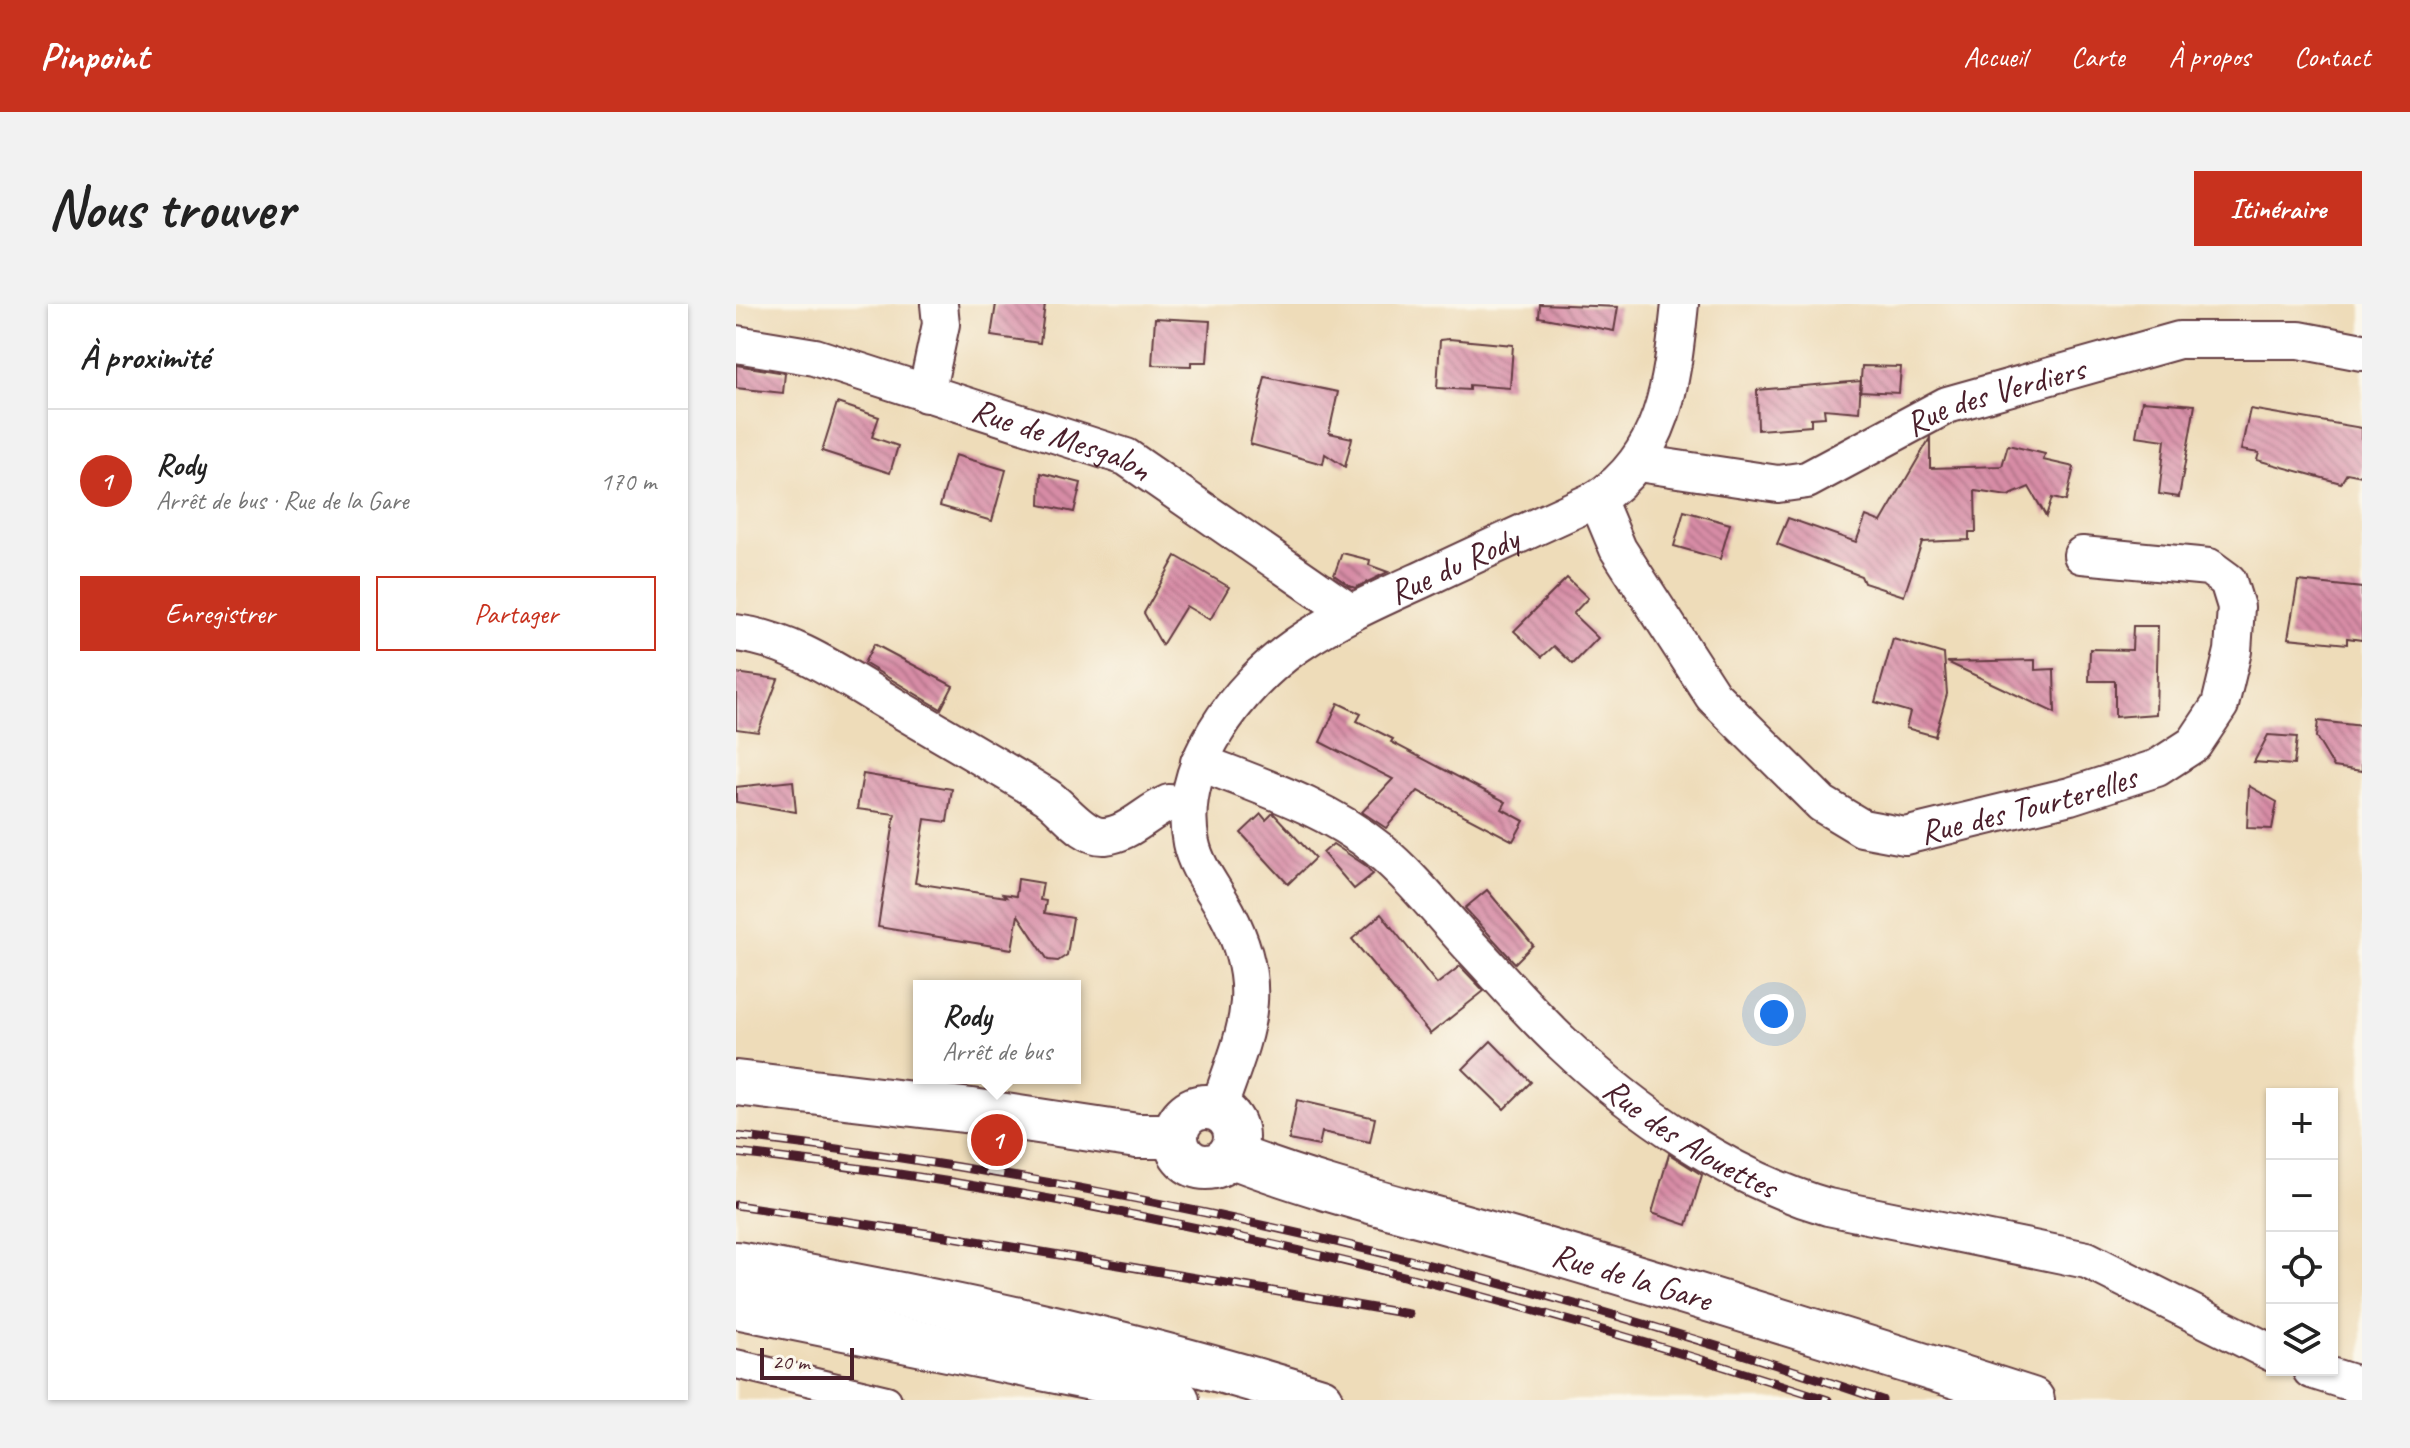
<!DOCTYPE html>
<html lang="fr">
<meta charset="utf-8">
<style>
body{margin:0;font-family:Caveat,sans-serif;background:#f2f2f2;color:#222}
.controls{position:absolute;right:24px;bottom:24px;display:grid;overflow:hidden;border-radius:0px;box-shadow:0 2px 6px #0004}
.controls button{width:72px;height:72px;display:grid;place-items:center;padding:0;border:0;border-bottom:2px solid #e0e0e0;background:#fff;color:#222;font:40px sans-serif}
.scale{position:absolute;left:24px;bottom:20px;width:94px;box-sizing:border-box;padding-left:8px;border:4px solid #4a1f2b;border-top:0;font-size:22px;line-height:28px;white-space:nowrap;color:#4a1f2b;-webkit-text-stroke:6px #fbf7ec;paint-order:stroke}
.you{position:absolute;left:1038px;top:710px;width:28px;height:28px;margin:-20px;border:6px solid #fff;border-radius:50%;background:#1a73e8;box-shadow:0 0 0 12px #1a73e833}
.badge{display:grid;place-items:center;width:52px;height:52px;border-radius:50%;background:#c8321e;color:#fff;font-size:26px;font-weight:700}
.pin{position:absolute;translate:-50% -50%;border:4px solid #fff;box-shadow:0 2px 8px #0006}
.popup{position:absolute;left:177px;top:676px;width:168px;height:104px;box-sizing:border-box;display:grid;place-content:center;border-radius:0px;background:#fff;filter:drop-shadow(0 2px 6px #0005);font-size:26px;white-space:nowrap;color:#767676}
.popup b{font-size:30px;color:#222}
.popup::after{content:'';position:absolute;left:50%;top:100%;margin-left:-16px;border:16px solid transparent;border-top-color:#fff}
.list{margin:0;padding:0;list-style:none}
h2{display:flex;justify-content:space-between;align-items:center;height:104px;margin:0;padding:0 32px;font-size:34px}
h2 small{font-size:26px;font-weight:400;color:#767676}
.list li{display:grid;grid-template-columns:52px 1fr auto;gap:24px;align-items:center;box-sizing:border-box;height:144px;padding:0 32px;border-top:2px solid #e0e0e0}
.list b{display:block;font-size:30px;white-space:nowrap}
.list p{margin:0;font-size:26px;white-space:nowrap;color:#767676}
.list em{font-size:26px;font-style:normal;color:#767676}
.actions{display:flex;gap:16px;padding:24px 32px}
.actions a{flex:1;padding:18px 0;border:2px solid #c8321e;border-radius:0px;text-align:center;font-size:28px;color:#c8321e}
.actions .main{background:#c8321e;color:#fff}
.icon{flex:none;width:44px;height:44px;fill:none;stroke:currentColor;stroke-width:2;stroke-linecap:round;stroke-linejoin:round}
.map{position:relative;flex:none;width:1626px;height:1096px;overflow:hidden;border-radius:0px}
header{display:flex;align-items:center;gap:48px;box-sizing:border-box;height:112px;padding:0 40px;background:#c8321e;color:#fff}
header strong{font-size:38px}
nav{display:flex;gap:44px;margin-inline-start:auto;font-size:28px}
.intro{display:flex;align-items:center;justify-content:space-between;box-sizing:border-box;height:192px;padding:0 48px}
h1{margin:0;font-size:56px}
.button{padding:20px 36px;border-radius:0px;background:#c8321e;color:#fff;font-size:28px;font-weight:700}
main{display:flex;gap:48px;padding:0 48px}
aside{flex:1;background:#fff;border-radius:0px;box-shadow:0 2px 6px #0004}
.map>svg:first-child{display:block}
.building{fill:url(#building-back-hatch)}
.lines{fill:none;stroke-linecap:round;stroke-linejoin:round}
.pedestrian-casing{stroke:#633b40;stroke-width:32}
.minor-casing{stroke:#633b40;stroke-width:40}
.secondary-casing{stroke:#633b40;stroke-width:48}
.trunk-casing{stroke:#633b40;stroke-width:48}
.pedestrian{stroke:#fff;stroke-width:28}
.minor{stroke:#fff;stroke-width:36}
.secondary{stroke:#fff;stroke-width:44}
.trunk{stroke:#fff;stroke-width:44}
.rail-casing{stroke:#4a1f2b;stroke-width:9}
.rail{stroke:#fbf7ec;stroke-width:6;stroke-dasharray:18;stroke-linecap:butt}
.labels{text-anchor:middle;dominant-baseline:central;stroke-width:6;stroke-linejoin:round;paint-order:stroke}
.street-label{font-size:34px;fill:#4a1f2b;stroke:#fbf7ec}
</style>
<header>
<strong>Pinpoint</strong>
<nav><a>Accueil</a><a>Carte</a><a>À propos</a><a>Contact</a></nav>
</header>
<div class="intro"><h1>Nous trouver</h1><a class="button">Itinéraire</a></div>
<main>
<aside>
<h2>À proximité<small></small></h2>
<ul class="list">
<li><span class="badge">1</span><div><b>Rody</b><p>Arrêt de bus · Rue de la Gare</p></div><em>170 m</em></li>
</ul>
<div class="actions"><a class="main">Enregistrer</a><a>Partager</a></div>
</aside>
<div class="map">
<svg width="1626" height="1096" viewBox="0 0 1626 1096">
<defs>
<pattern id="building-back-hatch" width="6" height="6" patternUnits="userSpaceOnUse" patternTransform="scale(2)"><rect width="6" height="6" fill="#d78ca6"/><path d="M-1 5l2 2M0 0l6 6M5-1l2 2" fill="none" stroke="#b07287"/></pattern>
</defs>
<rect width="100%" height="100%" fill="#fbf7ec"/>
<filter id="ink" filterUnits="userSpaceOnUse"><feTurbulence type="fractalNoise" baseFrequency=".0125" numOctaves="2"/><feDisplacementMap in="SourceGraphic" scale="16" xChannelSelector="R" yChannelSelector="G"/><feConvolveMatrix kernelMatrix="1 2 1 2 8 2 1 2 1" color-interpolation-filters="sRGB"/></filter>
<filter id="wash" filterUnits="userSpaceOnUse"><feTurbulence type="fractalNoise" baseFrequency=".006" numOctaves="4" result="noise"/><feDisplacementMap in="SourceGraphic" scale="32" xChannelSelector="R" yChannelSelector="G"/><feGaussianBlur stdDeviation="1.8" result="paint"/><feColorMatrix in="noise" values="0 0 0 0 0 0 0 0 0 0 0 0 0 0 0 0 0 1.4 0 .05"/><feComposite in="paint" operator="in"/></filter>
<g filter="url(#wash)">
<rect width="100%" height="100%" fill="#eedcb9"/>
<g id="blocks">
<g class="building">
<path d="M260 0H309L304 39 255 32Z"/>
<path d="M804 0 882 3 878 27 803 13Z"/>
<path d="M419 14 474 17 471 58H455V62L416 61Z"/>
<path d="M713 35 777 41 774 84 733 81V86L701 84 704 36Z"/>
<path d="M0 61 49 69 47 89 0 84Z"/>
<path d="M1126 62 1165 63 1163 89 1124 87Z"/>
<path d="M529 73 602 88 593 129 616 134 609 163 589 150 587 160 514 140Z"/>
<path d="M1125 77 1123 108 1088 105 1089 113 1075 114V122L1022 126 1021 86Z"/>
<path d="M1406 97 1459 101 1443 193 1423 190 1429 136 1400 132Z"/>
<path d="M101 99 143 113 136 133 162 142 154 169 86 147Z"/>
<path d="M1514 105 1626 124V172L1611 169 1605 179 1521 156 1523 149 1505 146Z"/>
<path d="M1194 134V164L1266 162 1272 141 1309 150 1307 156 1338 163 1330 197 1316 194 1310 212 1293 183 1272 192 1239 187 1240 228H1233V236L1186 238 1168 292 1128 279 1125 272 1041 240 1052 214 1120 238 1130 212 1145 218Z"/>
<path d="M219 151 270 166 256 217 204 202Z"/>
<path d="M305 169 345 179 338 208 304 201Z"/>
<path d="M948 207 994 220 984 255 938 242Z"/>
<path d="M606 249 634 256 633 261 652 268 619 284 614 282 598 271Z"/>
<path d="M440 252 493 283 474 316 450 302 426 341 408 309Z"/>
<path d="M831 274 852 294 837 310 862 334 837 360 818 342 806 353 778 327Z"/>
<path d="M1562 277 1626 284V336L1611 334V340L1552 334Z"/>
<path d="M1397 322H1422L1420 410 1379 413V377H1353L1354 345 1396 346Z"/>
<path d="M1157 335 1208 350 1211 390 1199 432 1170 424 1174 408 1139 398Z"/>
<path d="M138 340 217 382 205 405 128 359Z"/>
<path d="M1299 356V366L1318 365 1319 409 1211 358Z"/>
<path d="M0 369 42 375 22 428 0 425Z"/>
<path d="M602 399 625 410 621 417 657 435 655 438 770 498 766 505 788 517 777 537 682 487 650 524 626 508 657 475 584 438Z"/>
<path d="M1582 417 1626 422V467L1598 463 1580 433Z"/>
<path d="M1532 431 1561 433 1558 461 1518 458Z"/>
<path d="M127 470 216 485 211 518 189 515 179 579 270 593 267 590 280 592 282 575 307 579 304 596 310 597 308 609 337 614 331 651 322 657 312 656 282 611 276 645 142 623 159 510 121 505Z"/>
<path d="M57 477 60 508 0 498V483Z"/>
<path d="M1513 482 1541 498 1536 525 1511 524Z"/>
<path d="M537 509 579 554 552 580 505 529 525 510 530 516Z"/>
<path d="M597 540 629 561 637 570 618 585 587 549Z"/>
<path d="M751 586 797 641 779 659 729 604Z"/>
<path d="M645 610 701 680 724 662 748 687 694 730 616 635Z"/>
<path d="M755 737 795 778 768 805 727 765Z"/>
<path d="M561 796 639 814 634 838 586 828 583 842 553 836Z"/>
<path d="M933 850 966 871 951 921 916 909Z"/>
</g>
</g>
</g>
<g filter="url(#ink)">
<use href="#blocks" fill-opacity="0" stroke="#633b40" stroke-width="2"/>
<g class="lines">
<g class="pedestrian-casing">
<path id="pedestrian" d="M0 1060 151 1096"/>
</g>
<g class="minor-casing">
<g id="minor">
<path id="s1" d="M0 40 79 53 390 153 614 308"/>
<path d="M190 90 205 20 203 0"/>
<path id="s2" d="M902 159 1042 180 1071 176 1211 101 1443 36H1563L1626 48"/>
<path id="s3" d="M861 195 882 245 977 392 1086 500 1126 524 1169 532 1334 492 1421 464 1458 440 1484 401 1497 347 1500 303 1492 277 1473 263 1346 251"/>
<path d="M0 329C59 336 108 373 158 402 209 432 260 461 310 492 327 503 347 534 369 532 393 530 411 508 433 499L452 506"/>
<path id="s4" d="M463 458C524 482 590 503 642 545 677 574 707 613 738 646 767 677 795 710 826 739 900 809 993 874 1092 903L1351 956 1536 1049"/>
<path id="s5" d="M482 805C509 729 532 686 491 609 479 586 460 564 455 539 439 463 502 382 561 341 603 312 650 292 696 271 751 245 806 220 861 195 930 150 936 75 944 0"/>
<path d="M1575 1066 1626 1082"/>
</g>
</g>
<g class="secondary-casing">
<g id="secondary">
<path d="M0 779 236 807 401 832H440"/>
<circle cx="470" cy="833" r="30"/>
<path id="s6" d="M494 851C588 888 688 910 785 939 956 989 1126 1042 1296 1096"/>
</g>
</g>
<g class="trunk-casing">
<g id="trunk">
<path d="M0 960C197 995 394 1036 585 1096"/>
<path d="M0 1002 370 1077 441 1096"/>
</g>
</g>
<use href="#pedestrian" class="pedestrian"/>
<use href="#minor" class="minor"/>
<use href="#secondary" class="secondary"/>
<use href="#trunk" class="trunk"/>
<g class="rail-casing">
<g id="rail">
<path d="M0 832C392 878 773 968 1146 1096"/>
<path d="M0 849C373 890 737 979 1092 1096"/>
<path d="M0 901 223 934 673 1010"/>
</g>
</g>
<use href="#rail" class="rail"/>
</g>
</g>
<g class="labels">
<g class="street-label">
<text stroke="none"><textPath href="#s2" startOffset="378">Rue des Verdiers</textPath></text>
<text stroke="none"><textPath href="#s1" startOffset="340">Rue de Mesgalon</textPath></text>
<text stroke="none"><textPath href="#s5" startOffset="696">Rue du Rody</textPath></text>
<text stroke="none"><textPath href="#s3" startOffset="600">Rue des Tourterelles</textPath></text>
<text stroke="none"><textPath href="#s4" startOffset="628">Rue des Alouettes</textPath></text>
<text stroke="none"><textPath href="#s6" startOffset="420">Rue de la Gare</textPath></text>
</g>
</g>
</svg>
<div class="controls">
<button>+</button>
<button>−</button>
<button><svg class="icon" aria-label="locate" viewBox="0 0 24 24"><circle cx="12" cy="12" r="6"/><path d="M12 2v4M12 18v4M2 12h4M18 12h4"/></svg></button>
<button><svg class="icon" aria-label="layers" viewBox="0 0 24 24"><path d="M12 4l9 5-9 5-9-5zM3 14l9 5 9-5"/></svg></button>
</div>
<div class="scale">20 m</div>
<div class="you"></div>
<div class="pin badge" style="left:261px;top:836px">1</div>
<div class="popup"><b>Rody</b>Arrêt de bus</div>
</div>
</main>
